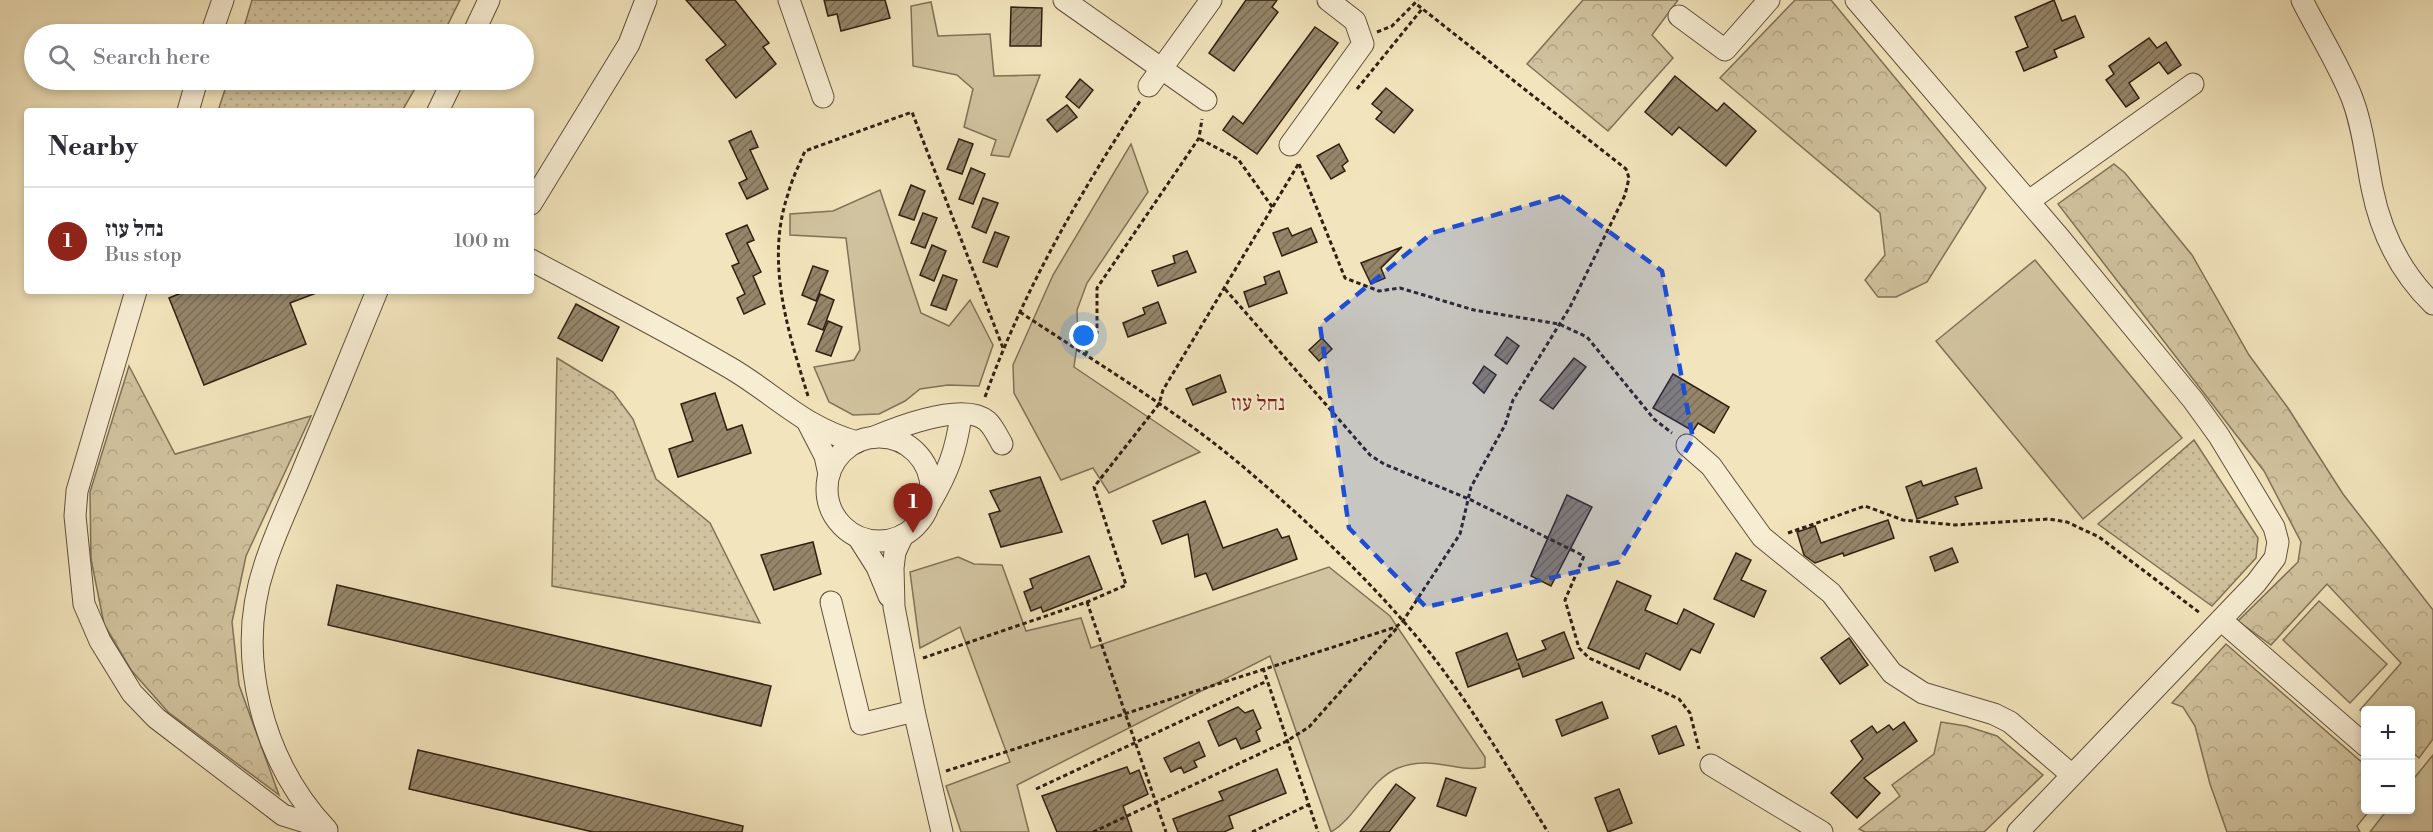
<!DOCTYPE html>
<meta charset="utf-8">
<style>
body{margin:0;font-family:"Libre Bodoni","Frank Ruhl Libre",serif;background:#f7f7f7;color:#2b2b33}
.controls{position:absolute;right:18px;bottom:18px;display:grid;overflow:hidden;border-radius:6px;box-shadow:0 3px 9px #0003}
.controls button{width:54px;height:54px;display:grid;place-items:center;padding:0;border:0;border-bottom:2px solid #e1e1e2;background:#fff;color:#2b2b33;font:30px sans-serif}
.you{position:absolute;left:1084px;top:336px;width:21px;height:21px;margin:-15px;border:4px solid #fff;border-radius:50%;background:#1a73e8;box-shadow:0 0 0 9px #1a73e833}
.badge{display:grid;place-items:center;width:39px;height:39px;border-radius:50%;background:#8f2418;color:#fff;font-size:20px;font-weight:700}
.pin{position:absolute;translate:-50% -50px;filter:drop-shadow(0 2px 3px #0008)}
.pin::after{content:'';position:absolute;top:32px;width:21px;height:18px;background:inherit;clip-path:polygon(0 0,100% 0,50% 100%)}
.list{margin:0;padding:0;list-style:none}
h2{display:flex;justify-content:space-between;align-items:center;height:78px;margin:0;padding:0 24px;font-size:26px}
h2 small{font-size:20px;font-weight:400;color:#7c7c81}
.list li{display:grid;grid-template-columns:39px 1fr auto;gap:18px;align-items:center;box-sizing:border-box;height:108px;padding:0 24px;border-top:2px solid #e1e1e2}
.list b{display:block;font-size:22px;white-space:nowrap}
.list p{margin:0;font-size:20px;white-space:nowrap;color:#7c7c81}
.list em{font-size:20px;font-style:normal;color:#7c7c81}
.icon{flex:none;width:33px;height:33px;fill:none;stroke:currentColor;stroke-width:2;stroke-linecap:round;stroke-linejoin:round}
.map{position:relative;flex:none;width:2433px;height:832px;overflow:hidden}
.search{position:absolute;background:#fff;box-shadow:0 3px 9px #0003;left:24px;top:24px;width:510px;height:66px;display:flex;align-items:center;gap:15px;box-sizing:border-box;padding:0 21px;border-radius:33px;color:#7c7c81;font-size:22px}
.panel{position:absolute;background:#fff;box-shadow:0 3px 9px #0003;left:24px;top:108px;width:510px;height:186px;border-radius:6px}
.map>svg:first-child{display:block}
.grass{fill:url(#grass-dots);stroke:#817258;stroke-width:1.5}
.forest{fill:url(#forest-crowns);stroke:#817258;stroke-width:1.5}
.park{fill:#d1c39f;stroke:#817258;stroke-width:1.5}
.building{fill:url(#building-hatch);stroke:#312012;stroke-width:1.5}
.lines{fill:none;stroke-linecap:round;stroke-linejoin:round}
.minor-casing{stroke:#61513c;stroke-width:23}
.path{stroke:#312012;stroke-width:3;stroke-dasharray:4.5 3;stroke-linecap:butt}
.minor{stroke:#f7edd3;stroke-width:21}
.marked{fill:#1d4ed8;fill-opacity:0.2;stroke:#1d4ed8;stroke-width:4.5;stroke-dasharray:12 8;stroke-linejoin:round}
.labels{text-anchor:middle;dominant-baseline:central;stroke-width:4.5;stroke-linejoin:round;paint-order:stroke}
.quarter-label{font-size:21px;fill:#7a1f14;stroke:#f7edd3}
</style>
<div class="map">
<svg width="2433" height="832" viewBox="0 0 2433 832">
<defs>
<pattern id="grass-dots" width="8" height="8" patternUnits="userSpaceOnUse" patternTransform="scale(1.5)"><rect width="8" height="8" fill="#d1c39f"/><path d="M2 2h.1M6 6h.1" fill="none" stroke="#b4a788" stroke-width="1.8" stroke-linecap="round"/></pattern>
<pattern id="forest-crowns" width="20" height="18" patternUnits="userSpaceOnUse" patternTransform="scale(1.5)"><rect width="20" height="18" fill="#d1c39f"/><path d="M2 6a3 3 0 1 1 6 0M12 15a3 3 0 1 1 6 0" fill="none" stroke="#b4a788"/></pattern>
<pattern id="building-hatch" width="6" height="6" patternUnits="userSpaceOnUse" patternTransform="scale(1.5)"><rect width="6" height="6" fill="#95866a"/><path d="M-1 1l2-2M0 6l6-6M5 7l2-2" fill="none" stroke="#7a6d56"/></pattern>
</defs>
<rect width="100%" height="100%" fill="#f2e4bc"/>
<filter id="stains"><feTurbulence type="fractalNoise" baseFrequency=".00333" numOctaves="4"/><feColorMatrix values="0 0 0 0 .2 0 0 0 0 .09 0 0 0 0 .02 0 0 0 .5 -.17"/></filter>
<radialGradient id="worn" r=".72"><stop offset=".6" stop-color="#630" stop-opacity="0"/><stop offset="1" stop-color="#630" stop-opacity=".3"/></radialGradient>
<g class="grass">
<path d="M252 0H460L443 34H242Z"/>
<path d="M228 80H420L402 111H218Z"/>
<path d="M557 358 613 392 633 419 656 479 710 523 760 623 552 586Z"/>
<path d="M2194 440 2258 538 2256 558 2212 606 2098 524Z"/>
</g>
<g class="forest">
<path d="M1583 0H1678L1652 35 1673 58 1608 131 1527 64Z"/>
<path d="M1795 0H1831L1986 188 1927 282 1896 297H1878L1865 280 1885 255 1880 213 1720 78Z"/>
<path d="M2114 164 2125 173 2192 255 2249 355 2288 408 2343 494 2433 610V739L2419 758 2411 751 2410 710H2366L2365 715 2360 710 2401 663 2327 584 2271 645 2238 621 2298 562 2301 542 2264 471 2058 204Z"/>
<path d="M129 366 175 454 311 416 246 556 232 622 239 685 279 795 168 712 131 670 104 624 91 559 90 492Z"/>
<path d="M2226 644 2365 765 2366 810H2370L2357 826 2360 832H2227L2210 784 2195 726 2183 707 2172 703Z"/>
<path d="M1941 722 1966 726 1997 736 2043 775 1984 832H1865L1859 829 1900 796 1892 785 1934 754Z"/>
</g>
<g class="park">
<path d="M931 2 938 36 990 34 994 76 1040 75 1009 157 991 155 996 140 964 127 973 89 957 75 913 66 911 6Z"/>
<path d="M1131 144 1148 192 1087 283 1077 310 1078 338 1074 367 1200 452 1109 493 1093 468 1061 480 1014 393 1013 365 1053 275Z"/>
<path d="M880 190 921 313 949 326 970 300 993 345 979 386 948 385 920 389 905 401 879 414 853 415 829 402 814 367 854 360 860 350 846 238 790 235V214L833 211Z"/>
<path d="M2035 260 2182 438 2083 519 1936 341Z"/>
<path d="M958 557 974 564 1002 565 1026 631 1081 618 1091 648 1329 567 1390 616 1485 757V767C1457 774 1434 754 1398 768 1369 780 1357 817 1331 832L1270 656 1017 785 1029 832H961L946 786 1010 762 960 627 920 648 910 572Z"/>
<path d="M2319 601 2387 664 2350 703 2283 640Z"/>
<path d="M2433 755V832H2370L2387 810H2410L2411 782Z"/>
</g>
<g class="building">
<path d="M686 0H735L769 43 763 47 776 64 736 98 706 60 726 45Z"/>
<path d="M824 0H885L890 18 841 31 837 14 828 16Z"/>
<path d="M1246 0H1277L1272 7 1278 12 1234 71 1209 53Z"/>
<path d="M2054 0 2062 21 2075 16 2084 37 2054 50 2057 57 2024 71 2016 52 2028 47 2015 17Z"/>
<path d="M1011 7 1042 8 1041 46H1010Z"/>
<path d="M1315 27 1338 43 1257 154 1223 130 1233 116 1243 124Z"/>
<path d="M2149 38 2157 48 2166 42 2181 65 2168 74 2159 62 2129 83 2139 98 2126 107 2106 80 2114 74 2109 66Z"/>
<path d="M1675 76 1717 111 1724 103 1756 131 1726 166 1679 127 1672 135 1645 112Z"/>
<path d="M1080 79 1093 90 1079 108 1066 97Z"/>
<path d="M1386 88 1413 110 1394 133 1376 119 1382 112 1372 104Z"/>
<path d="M1067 105 1077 117 1057 132 1047 120Z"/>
<path d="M751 131 758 147 750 150 768 189 747 199 739 183 747 179 729 141Z"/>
<path d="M959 139 973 144 962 174 947 169Z"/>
<path d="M1339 144 1348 161 1342 166 1345 171 1331 179 1317 156Z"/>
<path d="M971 168 985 174 973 204 959 199Z"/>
<path d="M911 185 925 191 914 220 899 215Z"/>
<path d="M983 198 998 203 986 233 972 227Z"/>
<path d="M923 213 937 218 925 248 911 243Z"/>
<path d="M747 225 754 240 747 243 761 272 753 276 765 304 744 314 737 298 745 294 732 266 739 263 726 234Z"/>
<path d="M1288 228 1292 236 1311 228 1317 242 1282 256 1273 233Z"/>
<path d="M995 232 1009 237 997 267 983 262Z"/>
<path d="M932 245 946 251 934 281 920 275Z"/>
<path d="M1402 247 1381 268 1385 278 1371 284 1361 263Z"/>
<path d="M1187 251 1196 272 1158 286 1152 271 1175 263 1173 256Z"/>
<path d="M813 266 828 271 816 301 802 295Z"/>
<path d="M1279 271 1287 293 1249 307 1244 292 1266 284 1264 277Z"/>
<path d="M943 275 957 280 946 310 931 305Z"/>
<path d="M186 291H318L319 292 290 303 306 344 204 385 169 298Z"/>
<path d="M820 294 834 300 823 330 808 324Z"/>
<path d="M1158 302 1166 323 1128 337 1123 323 1145 314 1143 308Z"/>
<path d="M576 304 619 327 602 361 558 338Z"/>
<path d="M828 321 842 327 831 356 816 351Z"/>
<path d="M1507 337 1519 346 1507 364 1495 355Z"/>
<path d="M1322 338 1332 349 1319 361 1309 350Z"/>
<path d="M1574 358 1586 367 1553 409 1540 400Z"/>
<path d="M1484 366 1496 375 1484 393 1473 383Z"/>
<path d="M1673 374 1729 407 1714 433 1698 423 1693 431 1653 408Z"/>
<path d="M1220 375 1226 392 1193 405 1186 389Z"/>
<path d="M715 393 727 430 742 425 751 453 678 477 669 449 693 441 681 404Z"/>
<path d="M1976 468 1982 488 1955 497 1958 504 1917 519 1906 487 1921 481 1923 486Z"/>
<path d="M1040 477 1062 532 1001 547 989 514 1000 511 990 491Z"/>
<path d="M1567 495 1592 507 1551 586 1531 576Z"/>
<path d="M1205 501 1223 548 1277 529 1282 538 1289 536 1297 559 1213 590 1206 573 1195 577 1188 534 1162 544 1153 521Z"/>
<path d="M1888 520 1894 538 1844 556 1843 553 1815 563 1804 555 1797 532 1815 526 1821 543Z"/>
<path d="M813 542 821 574 774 590 761 555Z"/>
<path d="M1952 548 1958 562 1935 571 1930 557Z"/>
<path d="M1736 553 1751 560 1741 580 1766 591 1754 617 1714 599Z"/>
<path d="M1089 556 1102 589 1043 612 1041 607 1031 611 1024 592 1033 588 1030 579Z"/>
<path d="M1617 581 1651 596 1645 610 1677 624 1684 609 1714 624 1700 653 1691 649 1680 670 1646 653 1639 669 1588 648Z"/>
<path d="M337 585 771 686 761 726 328 625Z"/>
<path d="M1564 632 1574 658 1523 677 1518 663 1520 668 1468 687 1456 653 1507 633 1517 660 1546 649 1542 641Z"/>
<path d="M1849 638 1868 665 1840 684 1821 658Z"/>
<path d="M1602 702 1608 718 1562 736 1556 720Z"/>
<path d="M1238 707 1245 713 1253 710 1261 728 1256 731 1260 741 1241 749 1236 738 1219 746 1208 721Z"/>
<path d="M1904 722 1917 741 1864 778 1880 793 1857 818 1831 793 1863 759 1851 741 1872 726 1877 733 1889 725 1893 730Z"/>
<path d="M1676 726 1684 745 1659 754 1652 736Z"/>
<path d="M1199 742 1205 756 1194 761 1197 767 1184 773 1181 767 1171 772 1164 758Z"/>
<path d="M418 750 743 826 742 832H593L409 789Z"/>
<path d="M1127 767 1130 774 1139 770 1148 794 1123 806 1132 832H1057L1042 796Z"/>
<path d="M1277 769 1286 793 1229 816 1233 828 1224 832H1178L1173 819 1223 800 1219 792Z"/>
<path d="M1446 778 1476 788 1466 816 1437 806Z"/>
<path d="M1396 784 1415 798 1389 832H1360Z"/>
<path d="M1619 789 1632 823 1608 832 1595 798Z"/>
</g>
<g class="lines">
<g class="minor-casing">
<g id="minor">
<path d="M789 0 823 97"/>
<path d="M1064 0 1206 100"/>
<path d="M1856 0 2059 237 2193 400 2219 436 2274 527 2278 542 2275 558 2256 583 2018 832"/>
<path d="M2302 0C2318 32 2339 65 2352 98 2363 127 2366 158 2372 188 2381 233 2400 272 2433 304"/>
<path d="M1679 16 1725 50 1769 0"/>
<path d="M211 34 223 0"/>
<path d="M473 34 489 0"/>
<path d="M1149 86 1211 0"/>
<path d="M188 111 197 80"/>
<path d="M438 111 453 80"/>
<path d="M1290 145 1363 44 1355 21 1328 0"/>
<path d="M2029 201 2193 84"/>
<path d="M531 204 629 44 646 0"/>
<path d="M531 260C598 296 666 330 732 369 777 396 805 428 857 442"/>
<path d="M136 291 77 491 75 516 84 604 100 641 132 693 156 718 283 815 325 828"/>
<path d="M808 423 825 456 829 474"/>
<path d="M874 437C898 427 964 401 987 421 993 426 998 437 1002 444"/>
<circle cx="879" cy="489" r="52"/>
<path d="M1687 445 1711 466 1762 537 1831 593 1892 673 1923 693 1994 714 2010 722 2072 775"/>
<path d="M930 503C948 472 956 451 961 415"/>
<path d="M903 535 895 552 893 568 894 607 914 711 942 832"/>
<path d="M858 537 877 567 889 596"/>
<path d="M831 602 861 724 914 711"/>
<path d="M2221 620 2366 746"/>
<path d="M1711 765 1822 832"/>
<path d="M327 830C262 761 234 655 265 564 276 530 293 496 306 463 330 406 354 348 377 291"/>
</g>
</g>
<g class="path">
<path d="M1377 32 1392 26 1418 0"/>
<path d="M1357 89 1422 9"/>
<path d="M1200 139 1238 159 1273 208"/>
<path d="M1299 164 1345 278 1379 291 1400 288 1474 310 1559 324 1587 337 1654 419 1672 433"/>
<path d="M1225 289 1370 455 1384 464 1469 499 1584 556 1565 600 1579 648 1589 658 1679 699 1690 713 1699 749"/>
<path d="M1020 312C1096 363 1177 410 1247 470 1310 523 1379 589 1430 653 1474 709 1510 772 1548 832"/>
<path d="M1085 355 1097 333V288L1199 138 1202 119"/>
<path d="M808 396C788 331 765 262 788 194 792 179 799 165 805 151L912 112 1003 348"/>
<path d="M985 397C1023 291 1079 195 1140 101"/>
<path d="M1788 533 1865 506 1903 520 1955 525 2049 519 2067 522 2099 537 2200 613"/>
<path d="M1087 602 1166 832"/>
<path d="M923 658 1087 602 1126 585 1094 487 1159 404 1163 390 1299 163"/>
<path d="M1263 668 1318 832"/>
<path d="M946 771 1396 627 1403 621 1460 534 1471 487 1505 425 1513 400 1570 307 1625 195 1629 178 1626 169 1415 3"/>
<path d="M1036 789 1267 681"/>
<path d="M1093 832 1287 741 1309 727 1397 628"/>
<path d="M1252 832 1308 805"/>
</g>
<use href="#minor" class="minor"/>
</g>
<path class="marked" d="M1561 196 1662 271 1693 439 1619 562 1426 607 1349 528 1320 325 1432 233Z"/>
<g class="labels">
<g class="quarter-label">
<text x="1258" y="404">נחל עוז</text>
</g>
</g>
<rect width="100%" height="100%" filter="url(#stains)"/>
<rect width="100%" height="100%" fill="url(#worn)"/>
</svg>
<div class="controls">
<button>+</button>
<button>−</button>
</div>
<div class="you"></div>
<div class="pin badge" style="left:913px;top:533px">1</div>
<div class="search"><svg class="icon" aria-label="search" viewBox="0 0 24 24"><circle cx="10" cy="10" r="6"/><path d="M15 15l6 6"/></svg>Search here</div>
<section class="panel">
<h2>Nearby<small></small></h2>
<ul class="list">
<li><span class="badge">1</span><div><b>נחל עוז</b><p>Bus stop</p></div><em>100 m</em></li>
</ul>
</section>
</div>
